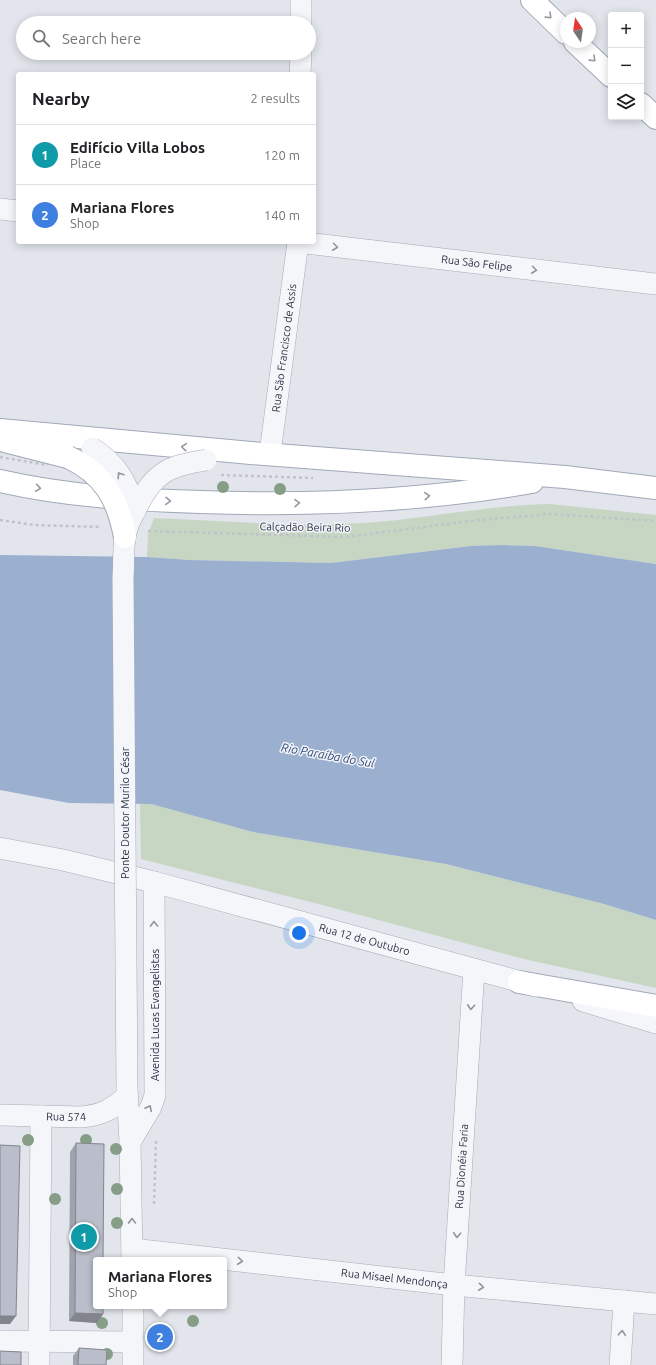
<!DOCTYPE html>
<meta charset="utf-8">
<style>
body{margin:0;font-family:Ubuntu,sans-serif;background:#f6f6f6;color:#202124}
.controls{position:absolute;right:12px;top:12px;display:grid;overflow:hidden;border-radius:4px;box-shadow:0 2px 10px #0003}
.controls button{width:36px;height:36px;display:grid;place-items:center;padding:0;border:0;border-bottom:1px solid #e0e0e0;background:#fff;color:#202124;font:20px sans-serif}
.compass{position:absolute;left:560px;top:12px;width:36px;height:36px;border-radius:50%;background:#fff;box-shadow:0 2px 10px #0003;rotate:347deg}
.you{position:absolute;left:299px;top:933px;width:14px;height:14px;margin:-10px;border:3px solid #fff;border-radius:50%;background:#1a73e8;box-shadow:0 0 0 6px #1a73e833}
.badge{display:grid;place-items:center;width:26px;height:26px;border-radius:50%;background:#d8404a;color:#fff;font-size:13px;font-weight:700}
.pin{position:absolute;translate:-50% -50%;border:2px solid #fff;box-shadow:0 1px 4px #0006}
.popup{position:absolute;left:93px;top:1257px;width:134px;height:52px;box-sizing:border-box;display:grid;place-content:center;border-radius:4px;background:#fff;filter:drop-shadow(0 1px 3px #0005);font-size:13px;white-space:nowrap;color:#757577}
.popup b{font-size:15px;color:#202124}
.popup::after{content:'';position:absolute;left:50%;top:100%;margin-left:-8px;border:8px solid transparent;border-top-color:#fff}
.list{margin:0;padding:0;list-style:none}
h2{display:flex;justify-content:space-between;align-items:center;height:52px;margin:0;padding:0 16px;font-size:17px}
h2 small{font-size:13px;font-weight:400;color:#757577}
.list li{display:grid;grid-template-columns:26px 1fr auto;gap:12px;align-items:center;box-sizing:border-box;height:60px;padding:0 16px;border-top:1px solid #e0e0e0}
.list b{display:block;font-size:15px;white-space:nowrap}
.list p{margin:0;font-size:13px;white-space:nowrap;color:#757577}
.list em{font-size:13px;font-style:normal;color:#757577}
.icon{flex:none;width:22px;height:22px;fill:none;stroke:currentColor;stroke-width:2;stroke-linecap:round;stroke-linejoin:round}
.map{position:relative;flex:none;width:656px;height:1365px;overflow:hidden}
.search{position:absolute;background:#fff;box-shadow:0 2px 10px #0003;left:16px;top:16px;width:300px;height:44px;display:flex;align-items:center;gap:10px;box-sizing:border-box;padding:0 14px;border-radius:22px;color:#757577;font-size:15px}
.panel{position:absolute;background:#fff;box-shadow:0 2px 10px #0003;left:16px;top:72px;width:300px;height:172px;border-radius:4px}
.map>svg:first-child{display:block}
.green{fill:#c6d6c3}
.water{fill:#9bafce}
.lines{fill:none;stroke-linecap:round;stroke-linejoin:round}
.minor-casing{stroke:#a7abb7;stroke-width:22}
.major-casing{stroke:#a1a8b8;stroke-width:24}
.path{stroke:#c0c3ca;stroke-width:2.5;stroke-dasharray:3 3;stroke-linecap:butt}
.minor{stroke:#f5f6f9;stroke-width:21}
.major{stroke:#fff;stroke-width:22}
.minor-bridge-casing{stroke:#a7abb7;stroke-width:22;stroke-linecap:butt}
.major-bridge-casing{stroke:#a1a8b8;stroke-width:24;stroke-linecap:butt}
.path-bridge{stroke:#c0c3ca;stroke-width:2.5;stroke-dasharray:3 3;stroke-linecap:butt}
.minor-bridge{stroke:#f5f6f9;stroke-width:21}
.major-bridge{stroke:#fff;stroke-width:22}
.tree{fill:#869d87}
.wall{fill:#9fa3ae}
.shaded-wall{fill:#82858d}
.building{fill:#b9beca;stroke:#82858d}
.oneway{stroke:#9498a2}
.oneway2{stroke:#8f949f}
.labels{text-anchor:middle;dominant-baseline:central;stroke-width:3;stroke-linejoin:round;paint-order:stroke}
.street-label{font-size:11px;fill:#293145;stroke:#f2f4f9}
.water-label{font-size:12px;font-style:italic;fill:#304b7c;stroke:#f2f4f9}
</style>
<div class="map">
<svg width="656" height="1365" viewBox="0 0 656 1365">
<rect width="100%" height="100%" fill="#e2e5ec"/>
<g class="green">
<path d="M550 504 656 515V564L535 546 502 545 471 546 331 563 190 560 147 557 148 535 154 518C224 521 294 527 363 523 426 519 488 505 550 504Z"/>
<path d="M140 804H151L253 832 446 864 604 904 656 920V988L524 959 330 907 141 859Z"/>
</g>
<path class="water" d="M502 545 535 546 656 564V920L604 904 446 864 253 832 151 804 69 803 0 790V555L147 557 190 560 331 563 471 546Z"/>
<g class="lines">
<g class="minor-casing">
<g id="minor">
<path d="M301 23V0"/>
<path d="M300 74 301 53"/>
<path d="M0 209 18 211"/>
<path id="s1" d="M297 242 656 284"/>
<path id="s2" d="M270 453 298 242"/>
<path id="s3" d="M0 848 63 860 154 882 536 986"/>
<path d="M583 1001 656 1023"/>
<path d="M127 1088 130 1142 132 1260"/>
<path id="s4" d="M0 1115 81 1117C102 1115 111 1110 127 1096"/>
<path d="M130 1142 151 1107 155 1095 154 882"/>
<path id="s5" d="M132 1249 454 1285 656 1304"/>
<path d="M133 1306V1365"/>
<path d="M0 1341 133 1342"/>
<path d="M39 1365 41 1116"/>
<path id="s6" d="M452 1365 454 1285 474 969"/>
<path d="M620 1365 624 1301"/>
</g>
</g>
<g class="major-casing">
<g id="major">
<path d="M532 0 566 33"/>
<path d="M575 42 611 76"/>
<path d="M641 104 656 118"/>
<path d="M0 430 251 453 565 477 656 488"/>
<path d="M5 441 68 457"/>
<path d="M0 481C65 496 134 500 201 502 312 506 422 501 532 482"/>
<path d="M519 982 656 1006"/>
</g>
</g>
<g class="path">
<path d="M0 520 34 525 101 527"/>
<path d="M148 531 345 537 479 520 552 514 656 521"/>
<path d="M154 1204 156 1141"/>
</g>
<use href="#minor" class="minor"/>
<use href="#major" class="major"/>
<g class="minor-bridge-casing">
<g id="minor-bridge">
<path d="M92 448C116 463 128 483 135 511"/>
<path d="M127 1088 123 578C124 565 123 551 125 538 126 528 132 516 137 507 154 472 169 466 206 460"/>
</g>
</g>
<g class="major-bridge-casing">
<path id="major-bridge" d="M68 457C104 474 118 499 125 537"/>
</g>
<g class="path-bridge">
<path d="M0 457 48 465"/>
<path d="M221 475 313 478"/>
</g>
<use href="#minor-bridge" class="minor-bridge"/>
<use href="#major-bridge" class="major-bridge"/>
</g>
<g class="tree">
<circle cx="223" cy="487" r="6"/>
<circle cx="280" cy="489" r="6"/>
<circle cx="28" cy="1140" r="6"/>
<circle cx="86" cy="1140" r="6"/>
<circle cx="116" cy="1149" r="6"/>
<circle cx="117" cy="1189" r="6"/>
<circle cx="55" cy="1199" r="6"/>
<circle cx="117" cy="1223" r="6"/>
<circle cx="193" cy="1321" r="6"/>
<circle cx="102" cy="1323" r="6"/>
<circle cx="107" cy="1354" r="6"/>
</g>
<g class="wall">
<path d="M76 1143 103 1314 97 1323 69 1321 70 1152Z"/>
<path d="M79 1348 106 1365H73V1356Z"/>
</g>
<g class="shaded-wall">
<path d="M75 1313 103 1314 97 1323 69 1321Z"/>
<path d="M0 1316H16L10 1324H0Z"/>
</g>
<g class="building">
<path d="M76 1143 104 1144 103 1260H96V1306H103V1314L75 1313Z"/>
<path d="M0 1145 20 1146 16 1316H0Z"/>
<path d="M79 1348 107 1350 106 1365H78Z"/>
<path d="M0 1351 21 1352V1365H0Z"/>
</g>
<defs><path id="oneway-chevron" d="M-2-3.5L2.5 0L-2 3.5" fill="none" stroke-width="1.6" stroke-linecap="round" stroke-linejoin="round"/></defs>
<g class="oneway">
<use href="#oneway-chevron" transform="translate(549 16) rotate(44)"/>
<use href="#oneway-chevron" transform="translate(593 59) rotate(44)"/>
<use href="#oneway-chevron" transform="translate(184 447) rotate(-175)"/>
<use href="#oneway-chevron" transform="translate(38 488) rotate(8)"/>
<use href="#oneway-chevron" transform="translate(427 496) rotate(-5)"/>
<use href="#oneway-chevron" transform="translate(168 501) rotate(2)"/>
<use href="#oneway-chevron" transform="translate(297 503) rotate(-1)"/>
</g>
<g class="oneway2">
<use href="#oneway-chevron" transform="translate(335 247) rotate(7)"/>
<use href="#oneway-chevron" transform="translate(534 270) rotate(7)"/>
<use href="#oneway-chevron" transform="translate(120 475) rotate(-123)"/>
<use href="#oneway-chevron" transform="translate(154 924) rotate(-91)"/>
<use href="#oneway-chevron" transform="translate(471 1007) rotate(93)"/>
<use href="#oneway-chevron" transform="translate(149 1108) rotate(-63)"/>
<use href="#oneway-chevron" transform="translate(132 1221) rotate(-91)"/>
<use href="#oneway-chevron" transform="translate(457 1235) rotate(93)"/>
<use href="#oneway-chevron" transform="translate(240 1261) rotate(6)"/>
<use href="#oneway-chevron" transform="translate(481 1287) rotate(6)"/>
<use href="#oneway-chevron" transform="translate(622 1333) rotate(-87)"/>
</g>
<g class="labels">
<g class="street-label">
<text stroke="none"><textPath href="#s1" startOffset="181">Rua São Felipe</textPath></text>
<text stroke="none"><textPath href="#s2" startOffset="106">Rua São Francisco de Assis</textPath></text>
<text transform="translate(305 527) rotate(1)">Calçadão Beira Rio</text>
<text transform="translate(125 813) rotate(-90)">Ponte Doutor Murilo César</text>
<text stroke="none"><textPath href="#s3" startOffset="376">Rua 12 de Outubro</textPath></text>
<text transform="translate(155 1015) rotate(-90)">Avenida Lucas Evangelistas</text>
<text stroke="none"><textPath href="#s4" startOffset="66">Rua 574</textPath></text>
<text stroke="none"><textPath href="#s6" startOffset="199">Rua Dionéia Faria</textPath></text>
<text stroke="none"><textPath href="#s5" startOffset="264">Rua Misael Mendonça</textPath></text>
</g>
<g class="water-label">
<text transform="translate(328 755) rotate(10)">Rio Paraíba do Sul</text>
</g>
</g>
</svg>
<div class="controls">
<button>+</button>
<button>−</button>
<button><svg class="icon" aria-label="layers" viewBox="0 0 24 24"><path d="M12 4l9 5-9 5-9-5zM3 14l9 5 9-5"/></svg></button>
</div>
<svg class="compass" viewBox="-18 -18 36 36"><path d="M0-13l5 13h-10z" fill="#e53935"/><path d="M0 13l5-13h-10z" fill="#757577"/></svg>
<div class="you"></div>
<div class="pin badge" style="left:84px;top:1237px;background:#0f9aa8">1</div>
<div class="pin badge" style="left:160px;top:1337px;background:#3f7fe0">2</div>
<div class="popup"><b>Mariana Flores</b>Shop</div>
<div class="search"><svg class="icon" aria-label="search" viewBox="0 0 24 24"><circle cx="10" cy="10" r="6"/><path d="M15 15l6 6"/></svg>Search here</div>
<section class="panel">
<h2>Nearby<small>2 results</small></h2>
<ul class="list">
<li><span class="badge" style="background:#0f9aa8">1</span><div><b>Edifício Villa Lobos</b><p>Place</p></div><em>120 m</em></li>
<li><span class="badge" style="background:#3f7fe0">2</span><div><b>Mariana Flores</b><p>Shop</p></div><em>140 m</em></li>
</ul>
</section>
</div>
